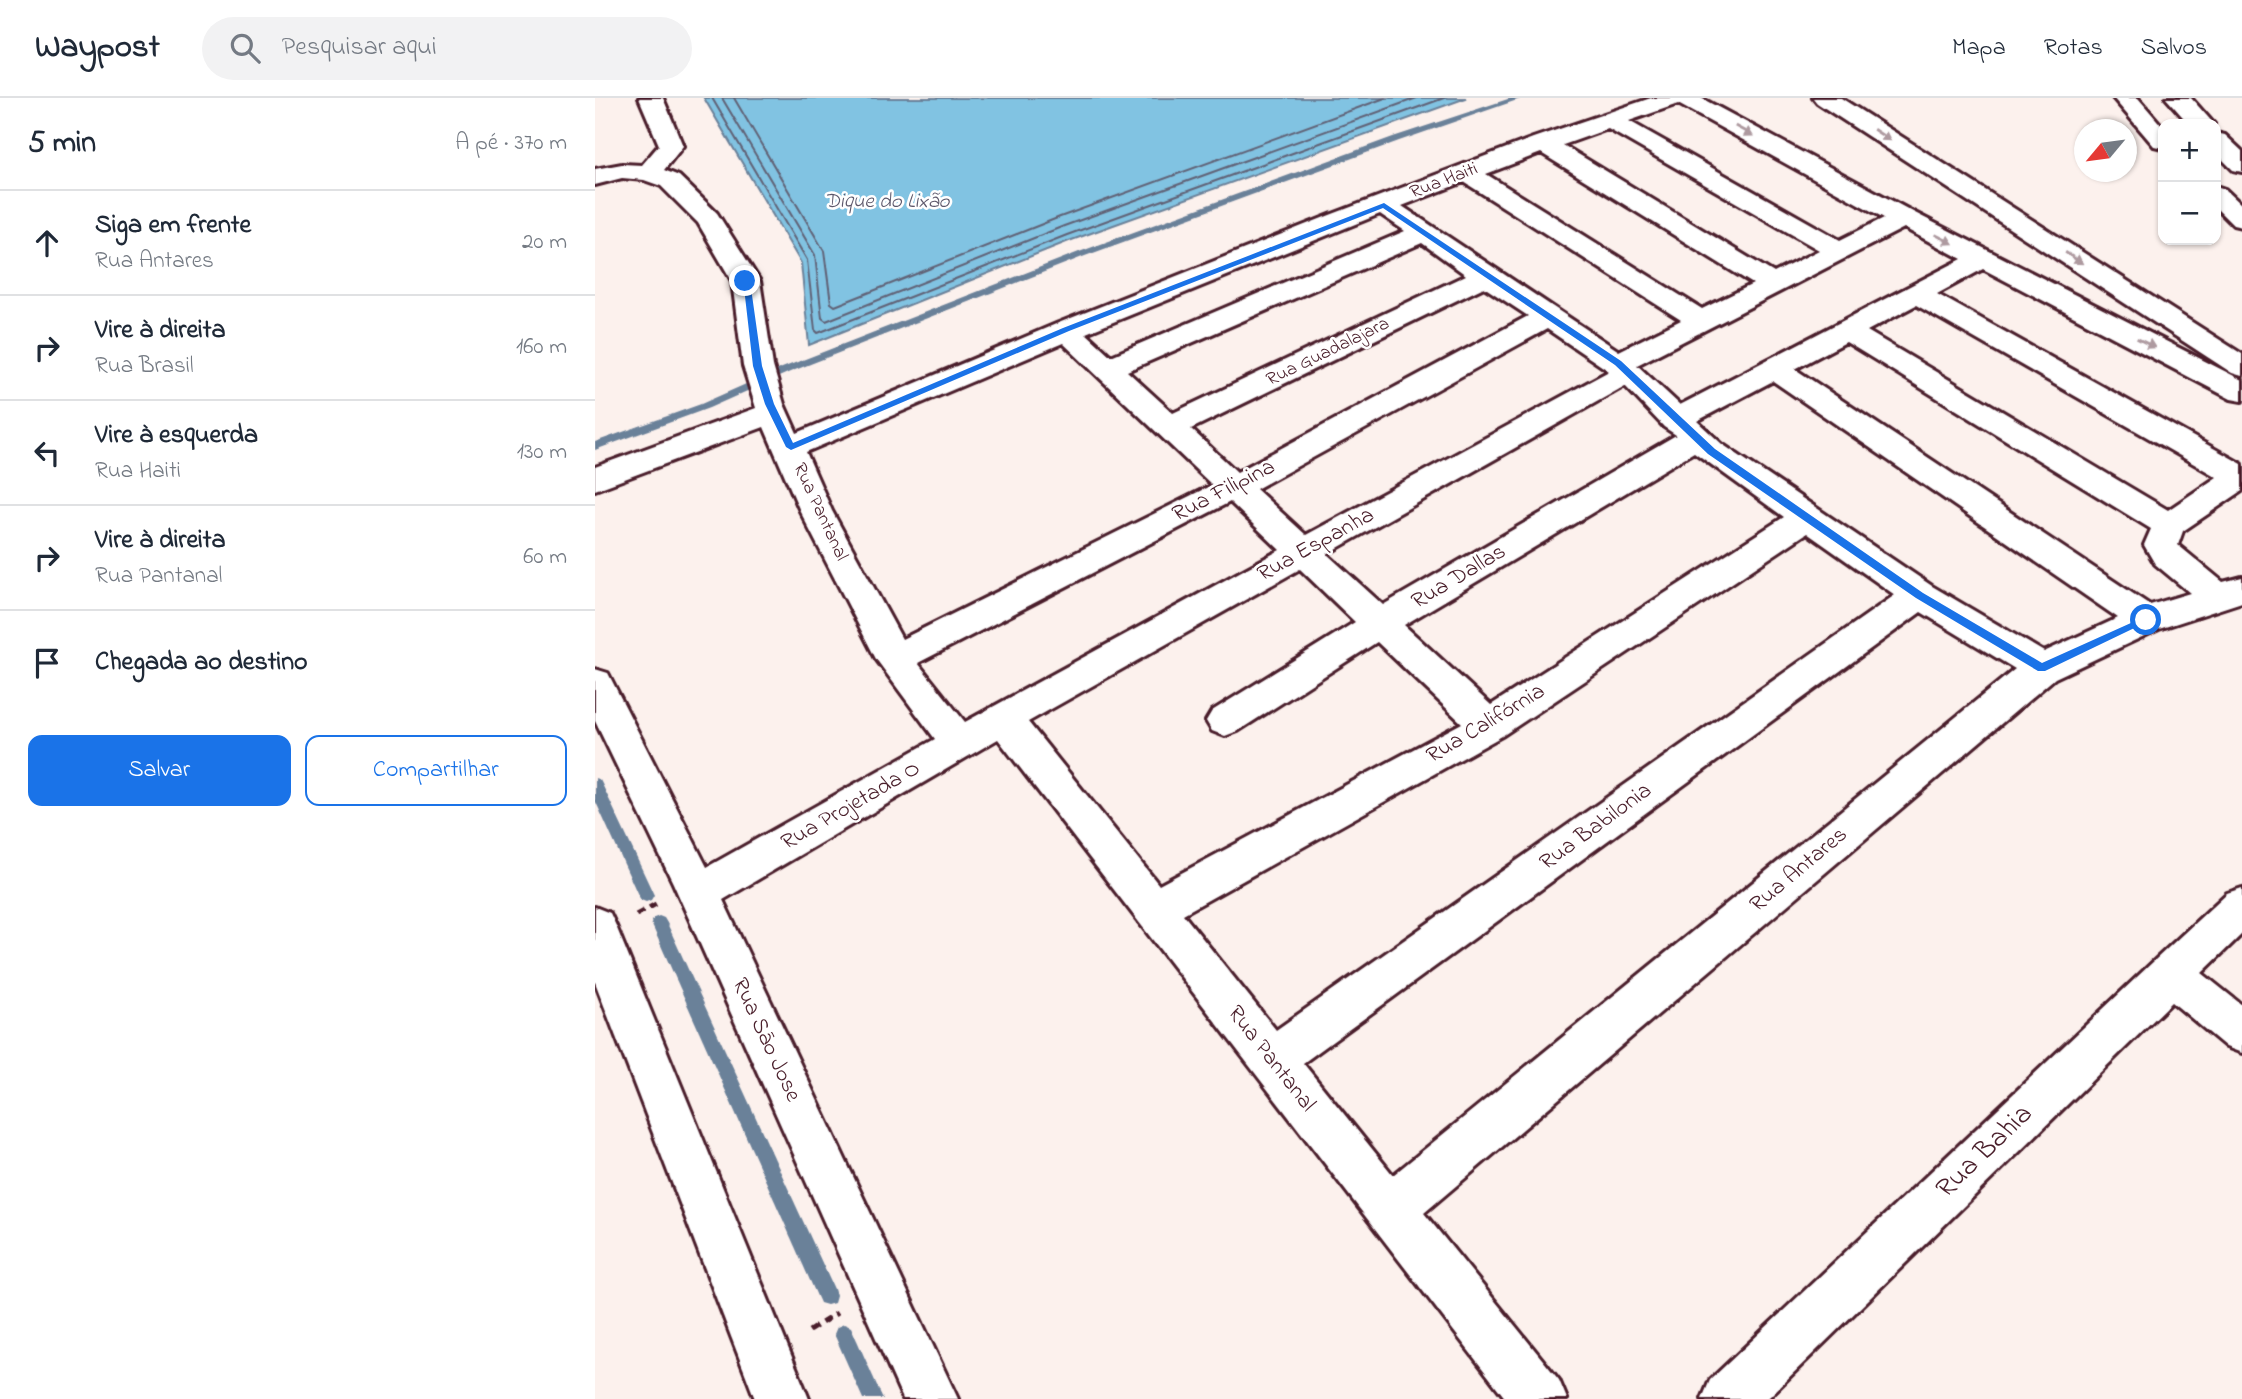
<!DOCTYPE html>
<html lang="pt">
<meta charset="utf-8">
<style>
body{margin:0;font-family:"Indie Flower",sans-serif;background:#f2f2f3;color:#1f2937}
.controls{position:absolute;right:21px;top:21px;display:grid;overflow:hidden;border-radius:14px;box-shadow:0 2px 5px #0004}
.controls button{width:63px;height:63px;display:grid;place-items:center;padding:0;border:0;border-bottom:2px solid #e0e1e3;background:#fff;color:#1f2937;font:35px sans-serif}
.compass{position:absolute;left:1479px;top:21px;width:63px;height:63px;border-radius:50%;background:#fff;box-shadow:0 2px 5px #0004;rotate:241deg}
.stop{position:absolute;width:21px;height:21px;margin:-16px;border:5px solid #1a73e8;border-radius:50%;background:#fff}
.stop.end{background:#1a73e8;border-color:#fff;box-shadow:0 2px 7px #0008}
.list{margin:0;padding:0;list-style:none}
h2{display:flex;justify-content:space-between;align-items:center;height:91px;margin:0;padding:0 28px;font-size:30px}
h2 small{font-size:23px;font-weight:400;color:#747a83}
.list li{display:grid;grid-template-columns:46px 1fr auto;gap:21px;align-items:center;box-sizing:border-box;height:105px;padding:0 28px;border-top:2px solid #e0e1e3}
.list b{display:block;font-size:26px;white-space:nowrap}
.list p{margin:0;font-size:23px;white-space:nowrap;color:#747a83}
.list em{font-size:23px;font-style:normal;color:#747a83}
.actions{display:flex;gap:14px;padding:21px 28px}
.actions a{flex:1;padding:16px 0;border:2px solid #1a73e8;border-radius:14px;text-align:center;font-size:24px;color:#1a73e8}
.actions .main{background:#1a73e8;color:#fff}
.icon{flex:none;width:38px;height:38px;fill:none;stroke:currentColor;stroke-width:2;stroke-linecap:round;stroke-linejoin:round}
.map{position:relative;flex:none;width:1647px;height:1301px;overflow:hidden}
header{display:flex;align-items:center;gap:42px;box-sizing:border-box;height:98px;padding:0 35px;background:#fff;border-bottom:2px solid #e0e1e3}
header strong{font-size:33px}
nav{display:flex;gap:38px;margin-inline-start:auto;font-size:24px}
.search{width:490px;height:63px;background:#f2f2f3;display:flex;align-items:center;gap:18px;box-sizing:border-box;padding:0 24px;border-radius:38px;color:#747a83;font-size:26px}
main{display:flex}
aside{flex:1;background:#fff}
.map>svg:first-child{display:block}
.water{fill:#81c3e2;stroke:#6b8199;stroke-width:2}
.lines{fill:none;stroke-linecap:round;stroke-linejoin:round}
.shore{stroke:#606174;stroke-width:2}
.stream{fill:#6b8199;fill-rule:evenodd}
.minor-casing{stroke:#4a1f2b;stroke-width:6}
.highway-casing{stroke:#4a1f2b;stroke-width:6}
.path{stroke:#4a1f2b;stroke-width:5;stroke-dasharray:9 6;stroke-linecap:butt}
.minor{fill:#fff;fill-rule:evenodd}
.highway{fill:#fff;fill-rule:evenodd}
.oneway{fill:#ae9aa0}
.route{fill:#1a73e8}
.labels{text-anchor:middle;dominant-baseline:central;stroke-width:5;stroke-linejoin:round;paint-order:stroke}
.far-street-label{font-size:19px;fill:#4a1f2b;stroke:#fff}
.far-water-label{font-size:21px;font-style:italic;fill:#5d586b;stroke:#fff}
.street-label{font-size:23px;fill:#4a1f2b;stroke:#fff}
.near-street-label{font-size:28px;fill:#4a1f2b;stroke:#fff}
</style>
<header>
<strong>Waypost</strong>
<div class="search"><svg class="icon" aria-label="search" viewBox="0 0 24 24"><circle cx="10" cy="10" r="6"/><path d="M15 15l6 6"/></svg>Pesquisar aqui</div>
<nav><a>Mapa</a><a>Rotas</a><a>Salvos</a></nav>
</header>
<main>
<aside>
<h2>5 min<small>A pé · 370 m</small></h2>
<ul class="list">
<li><svg class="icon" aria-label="ahead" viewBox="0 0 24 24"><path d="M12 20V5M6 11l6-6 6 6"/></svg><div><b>Siga em frente</b><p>Rua Antares</p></div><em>20 m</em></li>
<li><svg class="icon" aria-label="right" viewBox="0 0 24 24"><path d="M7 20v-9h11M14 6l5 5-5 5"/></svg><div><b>Vire à direita</b><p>Rua Brasil</p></div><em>160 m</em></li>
<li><svg class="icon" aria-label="left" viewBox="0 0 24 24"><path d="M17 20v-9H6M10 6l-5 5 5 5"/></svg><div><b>Vire à esquerda</b><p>Rua Haiti</p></div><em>130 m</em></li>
<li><svg class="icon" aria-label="right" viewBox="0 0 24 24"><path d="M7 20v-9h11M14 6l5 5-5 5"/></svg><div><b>Vire à direita</b><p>Rua Pantanal</p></div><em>60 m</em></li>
<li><svg class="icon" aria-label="arrive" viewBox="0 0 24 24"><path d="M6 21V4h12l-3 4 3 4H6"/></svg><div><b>Chegada ao destino</b></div></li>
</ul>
<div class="actions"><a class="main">Salvar</a><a>Compartilhar</a></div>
</aside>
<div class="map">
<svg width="1647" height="1301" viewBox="0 0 1647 1301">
<rect width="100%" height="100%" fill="#fcf1ed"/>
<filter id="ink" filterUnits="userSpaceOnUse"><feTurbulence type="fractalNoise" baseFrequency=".0143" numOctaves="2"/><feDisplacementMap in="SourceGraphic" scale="14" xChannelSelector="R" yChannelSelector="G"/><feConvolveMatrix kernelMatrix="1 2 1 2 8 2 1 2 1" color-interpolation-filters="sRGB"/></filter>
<g filter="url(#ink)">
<path class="water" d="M109 0H871L474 143 214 247 206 165Z"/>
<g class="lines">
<g class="shore">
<path d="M117 0 212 162 220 232 223 235 472 137 849 0"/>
<path d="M127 0 220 157 227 220 231 223 469 128 822 0"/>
<path d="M139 0 229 153 236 205 240 208 465 119 790 0"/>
</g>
<g class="stream">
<path d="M916 0H928L804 43 490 158 195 274 114 310 0 352V344L106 306 187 270 484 154 798 39Z"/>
<path d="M0 680 5 682 7 686 59 797 56 802 51 804 46 802 43 797 0 702Z"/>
<path d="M64 818 69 820 72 825 239 1191 241 1198 239 1205 232 1207 225 1205 56 825 59 820Z"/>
<path d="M249 1226 256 1229 288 1301H268L239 1236 242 1229Z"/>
</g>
<g class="minor-casing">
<g id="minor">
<path d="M44 0H68L88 48 69 72 84 78 122 115 165 183 178 268 189 306 202 335 461 226 735 117 938 40 1056 0H1106L1318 114 1647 282V303L1636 301 1388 171 1342 196 1647 366V393L1588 433 1583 447 1628 484 1647 479V504L1564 531 1460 580 829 1115 964 1282 972 1301H911L403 641 128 802 363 1301H308L78 785 0 623V571L13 575 112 769 340 641 281 561 205 413 169 329 0 392V369L161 310 148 268 137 183 103 125 66 88 49 82 27 80 0 87V71L27 66 47 67 64 47ZM1083 6 1289 120 1245 142 1034 23ZM1013 31 1224 152 1179 175 968 47ZM946 55 1158 186 1107 211 891 76ZM869 84 1086 222 1024 253 807 108ZM785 116 810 133 516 258 491 235ZM1309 130 1367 161 1085 307 1042 267ZM827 145 871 177 578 315 532 273ZM889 189 933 218 642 374 596 331ZM1321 207 1622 379 1573 412 1272 233ZM952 231 1014 273 711 437 661 391ZM1251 244 1556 431 1549 447 1560 466 1595 495 1555 507 1200 271ZM468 245 617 387 307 541 237 413 211 354ZM1178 283 1523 520 1449 554 1337 488 1127 346 1102 323ZM1030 288 1069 329 1081 337 788 507 732 456ZM1099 354 1189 419 896 607 809 527ZM635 404 685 452 370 624 323 565ZM1212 435 1300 497 681 932 588 816 907 638ZM705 471 760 524 617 613 611 623 617 633 630 638 643 633 782 544 867 625 564 787 433 624ZM1326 514 1420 571 798 1077 708 965Z"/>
<path d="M1647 790V836L1607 875 1647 907V955L1631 949 1577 904 1172 1301H1107L1115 1282 1560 862 1632 795Z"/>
<path d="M0 809 15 815 21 828 214 1301H160L0 884Z"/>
</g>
</g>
<g class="highway-casing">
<g id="highway">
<path d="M1218 0H1246L1647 256V278L1637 275 1222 5Z"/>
<path d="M1518 0H1543L1568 29V50L1559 48Z"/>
<path d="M1571 0H1596L1619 26H1594Z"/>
<path d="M1621 35 1630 37 1647 53V74L1638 72 1621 55Z"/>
<path d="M1621 88 1630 91 1647 107V129L1638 127 1621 110Z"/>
</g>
</g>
<g class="path">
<path d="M41 817 61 806"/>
<path d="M214 1233 242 1215"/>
</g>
<use href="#minor" class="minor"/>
<use href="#highway" class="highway"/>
</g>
<defs><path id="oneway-solid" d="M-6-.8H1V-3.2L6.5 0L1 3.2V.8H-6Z" transform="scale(1.75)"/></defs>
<g class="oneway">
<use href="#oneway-solid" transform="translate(1149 33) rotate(29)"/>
<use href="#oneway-solid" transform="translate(1287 37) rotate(33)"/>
<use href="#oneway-solid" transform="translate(1349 141) rotate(27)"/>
<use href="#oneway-solid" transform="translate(1479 160) rotate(33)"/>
<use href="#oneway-solid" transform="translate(1551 245) rotate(27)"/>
</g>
</g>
<path class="route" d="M789 105 1026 263 1120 351 1328 495 1447 565 1547 520 1551 519 1556 522 1450 573H1443L1321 500 1113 356 1020 267 788 110 474 233 196 352 191 349 170 306 158 268 148 181 155 183 167 268 179 306 198 345 468 230Z"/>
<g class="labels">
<g class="far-street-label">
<text transform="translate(849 83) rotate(-21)">Rua Haiti</text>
<text transform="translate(733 254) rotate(-26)">Rua Guadalajara</text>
<text transform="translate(225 414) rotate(65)">Rua Pantanal</text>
</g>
<g class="far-water-label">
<text x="292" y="104">Dique do Lixão</text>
</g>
<g class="street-label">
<text transform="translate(629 393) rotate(-27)">Rua Filipina</text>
<text transform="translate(721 447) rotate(-29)">Rua Espanha</text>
<text transform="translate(864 479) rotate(-31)">Rua Dallas</text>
<text transform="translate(891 626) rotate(-31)">Rua Califórnia</text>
<text transform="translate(256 708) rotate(-30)">Rua Projetada O</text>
<text transform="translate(1001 729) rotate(-36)">Rua Babilonia</text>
<text transform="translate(1204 772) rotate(-40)">Rua Antares</text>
<text transform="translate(171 942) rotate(65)">Rua Sāo Jose</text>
<text transform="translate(676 961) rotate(52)">Rua Pantanal</text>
</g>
<g class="near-street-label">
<text transform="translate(1390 1054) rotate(-44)">Rua Bahia</text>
</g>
</g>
</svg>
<div class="controls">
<button>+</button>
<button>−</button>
</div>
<svg class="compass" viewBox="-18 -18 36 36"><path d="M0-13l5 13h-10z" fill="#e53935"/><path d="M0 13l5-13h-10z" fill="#747a83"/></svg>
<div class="stop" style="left:1551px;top:522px"></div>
<div class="stop end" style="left:150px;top:183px"></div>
</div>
</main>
